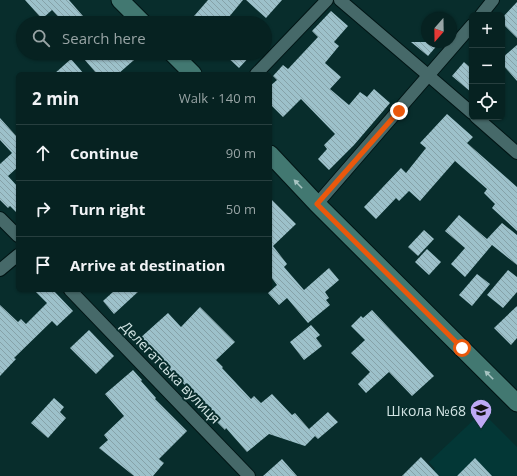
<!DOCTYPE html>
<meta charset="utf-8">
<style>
body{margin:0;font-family:"Open Sans",sans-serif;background:#0f2a2a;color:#f1f3f6}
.controls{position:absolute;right:12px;top:12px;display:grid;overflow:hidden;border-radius:6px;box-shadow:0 1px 3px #0004}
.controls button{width:36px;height:36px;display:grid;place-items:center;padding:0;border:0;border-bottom:1px solid #273f3f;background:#062221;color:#f1f3f6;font:20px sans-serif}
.compass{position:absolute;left:421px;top:12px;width:36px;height:36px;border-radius:50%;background:#062221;box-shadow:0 1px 3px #0004;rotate:200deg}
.stop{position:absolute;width:12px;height:12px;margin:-9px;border:3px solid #ea580c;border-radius:50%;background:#fff}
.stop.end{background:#ea580c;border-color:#fff;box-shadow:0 1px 4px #0008}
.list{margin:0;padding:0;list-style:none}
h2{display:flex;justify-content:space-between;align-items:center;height:52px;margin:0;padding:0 16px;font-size:17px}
h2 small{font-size:13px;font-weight:400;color:#98a4a5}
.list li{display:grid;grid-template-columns:26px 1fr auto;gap:12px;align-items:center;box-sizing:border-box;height:56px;padding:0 16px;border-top:1px solid #273f3f}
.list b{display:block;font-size:15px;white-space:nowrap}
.list em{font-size:13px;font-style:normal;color:#98a4a5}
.icon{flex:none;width:22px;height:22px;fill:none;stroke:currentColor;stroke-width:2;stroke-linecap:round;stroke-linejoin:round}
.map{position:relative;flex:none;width:517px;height:476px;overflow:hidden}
.search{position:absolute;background:#062221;box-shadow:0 1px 3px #0004;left:16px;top:16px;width:256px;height:44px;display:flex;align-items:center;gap:10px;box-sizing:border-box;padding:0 14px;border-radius:22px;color:#98a4a5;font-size:15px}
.panel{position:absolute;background:#062221;box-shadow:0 1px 3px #0004;left:16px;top:72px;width:256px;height:220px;border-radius:6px}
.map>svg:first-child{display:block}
.built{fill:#033736}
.building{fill:url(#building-back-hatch)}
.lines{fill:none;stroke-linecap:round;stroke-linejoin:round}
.minor-casing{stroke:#001414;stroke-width:14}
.secondary-casing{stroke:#001414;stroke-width:19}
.minor{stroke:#466969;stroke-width:12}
.secondary{stroke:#427871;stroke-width:17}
.oneway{fill:#a7c4c2}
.route{stroke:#ea580c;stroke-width:5}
.labels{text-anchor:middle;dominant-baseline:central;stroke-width:4;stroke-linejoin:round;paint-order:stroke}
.street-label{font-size:14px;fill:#d2e4e4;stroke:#082d2c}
.poi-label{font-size:14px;fill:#d2e4e4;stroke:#082d2c;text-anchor:end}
</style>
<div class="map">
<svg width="517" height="476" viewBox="0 0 517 476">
<defs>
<pattern id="building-back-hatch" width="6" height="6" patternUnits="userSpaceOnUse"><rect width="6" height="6" fill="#9dc1ca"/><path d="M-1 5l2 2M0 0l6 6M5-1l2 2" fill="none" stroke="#86a2a8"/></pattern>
</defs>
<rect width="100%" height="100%" fill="#082d2c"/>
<path class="built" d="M482 412 517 447V476H427L435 469 429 462Z"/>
<g class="building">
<path d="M25 0H69L89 23H64L52 10 42 19Z"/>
<path d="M208 0H243L224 23H188Z"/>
<path d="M246 0H282L266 18Z"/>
<path d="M517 2V38L502 23V18Z"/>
<path d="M331 11 348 26 334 42 339 46 325 63 341 77 330 89 349 105 360 92 367 97 374 89 390 103 354 145 329 170 318 159 327 149 324 145 335 134 301 99 283 117 270 104V86L277 80 273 76 283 65 288 69 318 37 312 31Z"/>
<path d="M411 42H440L428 56Z"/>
<path d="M517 45V81L502 64V58Z"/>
<path d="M91 53H127L134 60 118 74H97L84 59Z"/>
<path d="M223 53H253L239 68Z"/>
<path d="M71 59 84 74H54Z"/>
<path d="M464 62 472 69V93L452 76Z"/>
<path d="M447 114 473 137 467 143 517 187V231L492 208 495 204 484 193 487 189 455 161 420 201 409 191 399 201 396 198 376 219 364 207 401 168 406 173 426 148 420 143Z"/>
<path d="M0 118 18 138V167L8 176 18 187V214L10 206 8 208 0 200V164L12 153 0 140Z"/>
<path d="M270 198 296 224 273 246 287 264 284 267 304 290 329 268 339 280 325 292 329 298 326 300 330 305 308 323 287 298 279 305 268 293 277 285 271 277 270 278Z"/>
<path d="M459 215 487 239 502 223 517 235V265L492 245 465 277 451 264 465 248 445 231Z"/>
<path d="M424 230 434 239 418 256 408 247Z"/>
<path d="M427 249 441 262 429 275 415 262Z"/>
<path d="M508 270 517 277V292L503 308 487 295Z"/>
<path d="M477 274 490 284 472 306 459 295Z"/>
<path d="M34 290H53L73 311 57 326 52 321 14 358 16 359 0 376V305L18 322 21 319 26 324 47 303Z"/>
<path d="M115 290H140L114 314 103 301Z"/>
<path d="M517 306V338L511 345 494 328Z"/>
<path d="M200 307 235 342 216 360 223 367 222 368 251 399 254 396 261 403 272 394 292 415 295 413 309 429 328 412 338 422 318 439 309 430 315 436 305 446 269 434 247 452 226 428 225 430 213 418 214 417 182 382H181L151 350 150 351 139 339 168 313 181 327Z"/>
<path d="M372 310 434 376 412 396 389 372 366 393 358 384 370 372 351 353 365 340 351 326 361 316 363 318Z"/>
<path d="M311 325 320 335 316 338 322 346 304 360 290 342Z"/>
<path d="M89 330 114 356 96 374 70 348Z"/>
<path d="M133 370 142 380 141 381 156 398 155 399 187 431 159 459 164 463 153 476H134L99 448 108 440 104 435 124 416 105 394Z"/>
<path d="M54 398 64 407 60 412 66 418 48 438 31 423Z"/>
<path d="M421 457 439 476H402Z"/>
<path d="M475 458 492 476H457Z"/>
<path d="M282 459 297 476H263Z"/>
</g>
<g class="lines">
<g class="minor-casing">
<g id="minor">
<path d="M340 0 429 76 472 113"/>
<path d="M481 15 493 0"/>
<path d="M256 74 327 0"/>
<path d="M476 117 517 153"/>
<path d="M317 204 472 25"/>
<path d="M0 218 18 236"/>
<path d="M0 270 18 255"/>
<path d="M70 290 249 476"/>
</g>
</g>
<g class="secondary-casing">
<g id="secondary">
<path d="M120 0 143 23"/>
<path d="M172 53 193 74"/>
<path d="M270 154 317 204 517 403"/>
</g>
</g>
<use href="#minor" class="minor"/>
<use href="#secondary" class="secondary"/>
</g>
<defs><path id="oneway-solid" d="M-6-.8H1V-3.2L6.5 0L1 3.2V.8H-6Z"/></defs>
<g class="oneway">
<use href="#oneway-solid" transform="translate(298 184) rotate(-134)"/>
<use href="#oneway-solid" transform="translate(489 375) rotate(-135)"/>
</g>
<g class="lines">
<path class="route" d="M399 111 317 204 462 348"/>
</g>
<defs>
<g id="school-pin" transform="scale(1.15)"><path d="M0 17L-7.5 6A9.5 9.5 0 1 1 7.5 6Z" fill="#bea9f5" stroke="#082d2c"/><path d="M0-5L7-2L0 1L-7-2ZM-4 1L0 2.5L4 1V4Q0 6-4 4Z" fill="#111"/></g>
</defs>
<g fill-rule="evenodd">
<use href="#school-pin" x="481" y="410"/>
</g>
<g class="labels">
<g class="street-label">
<text transform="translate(171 372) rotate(46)">Делегатська вулиця</text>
</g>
<g class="poi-label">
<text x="466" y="410">Школа №68</text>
</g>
</g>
</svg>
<div class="controls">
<button>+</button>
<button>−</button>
<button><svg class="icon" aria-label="locate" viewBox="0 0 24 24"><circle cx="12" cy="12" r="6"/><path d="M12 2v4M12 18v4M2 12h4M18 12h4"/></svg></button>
</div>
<svg class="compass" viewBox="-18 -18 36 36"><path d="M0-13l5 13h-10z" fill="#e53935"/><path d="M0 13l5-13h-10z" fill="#98a4a5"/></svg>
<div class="stop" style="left:462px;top:348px"></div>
<div class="stop end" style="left:399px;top:111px"></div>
<div class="search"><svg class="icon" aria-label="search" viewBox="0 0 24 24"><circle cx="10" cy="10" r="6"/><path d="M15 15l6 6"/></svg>Search here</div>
<section class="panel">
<h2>2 min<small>Walk · 140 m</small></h2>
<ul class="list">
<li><svg class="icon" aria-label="ahead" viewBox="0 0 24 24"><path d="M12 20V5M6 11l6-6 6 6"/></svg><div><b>Continue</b></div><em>90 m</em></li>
<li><svg class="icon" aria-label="right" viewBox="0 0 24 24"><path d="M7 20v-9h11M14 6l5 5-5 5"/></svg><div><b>Turn right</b></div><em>50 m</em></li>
<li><svg class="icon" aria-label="arrive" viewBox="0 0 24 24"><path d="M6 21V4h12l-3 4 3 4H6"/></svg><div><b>Arrive at destination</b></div></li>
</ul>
</section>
</div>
